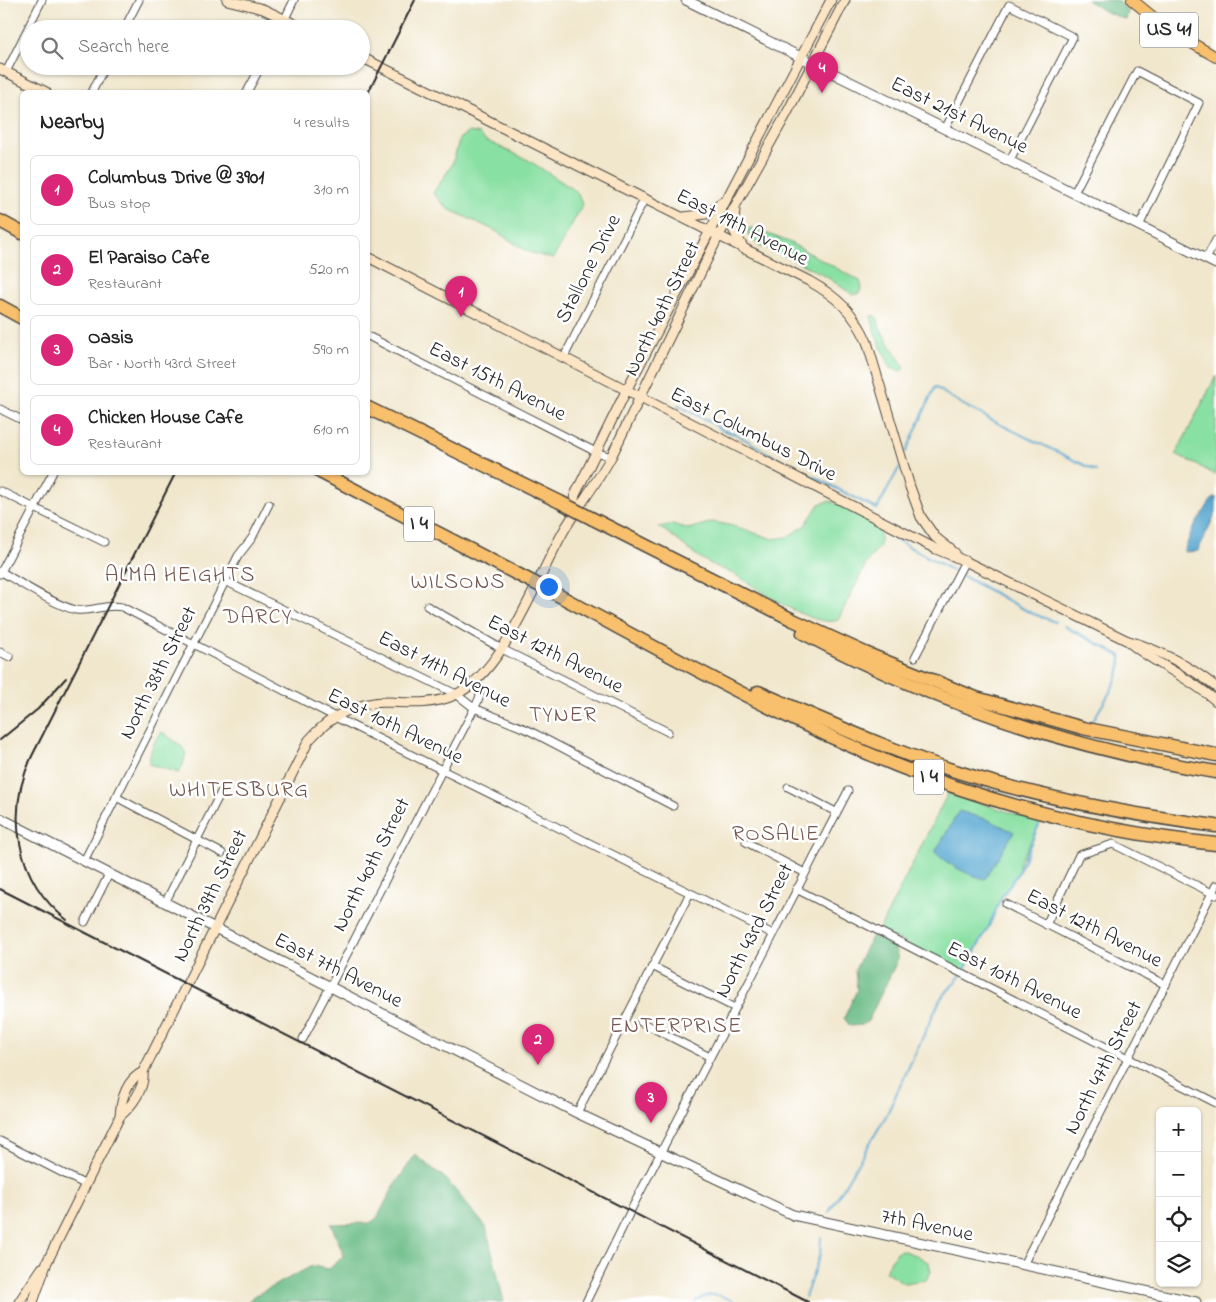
<!DOCTYPE html>
<meta charset="utf-8">
<style>
body{margin:0;font-family:"Indie Flower",sans-serif;background:#f2f2f2;color:#222}
.controls{position:absolute;right:15px;bottom:15px;display:grid;overflow:hidden;border-radius:8px;box-shadow:0 1px 4px #0004}
.controls button{width:45px;height:45px;display:grid;place-items:center;padding:0;border:0;border-bottom:1px solid #e0e0e0;background:#fff;color:#222;font:25px sans-serif}
.you{position:absolute;left:548px;top:586px;width:18px;height:18px;margin:-12px;border:4px solid #fff;border-radius:50%;background:#1a73e8;box-shadow:0 0 0 8px #1a73e833}
.badge{display:grid;place-items:center;width:32px;height:32px;border-radius:50%;background:#db2777;color:#fff;font-size:16px;font-weight:700}
.pin{position:absolute;translate:-50% -41px;filter:drop-shadow(0 1px 2px #0008)}
.pin::after{content:'';position:absolute;top:26px;width:18px;height:15px;background:inherit;clip-path:polygon(0 0,100% 0,50% 100%)}
.list{margin:0;padding:0;list-style:none}
h2{display:flex;justify-content:space-between;align-items:center;height:65px;margin:0;padding:0 20px;font-size:21px}
h2 small{font-size:16px;font-weight:400;color:#767676}
.list li{display:grid;grid-template-columns:32px 1fr auto;gap:15px;align-items:center;box-sizing:border-box;height:70px;margin:0 10px 10px;padding:0 10px;border:1px solid #e0e0e0;border-radius:8px}
.list b{display:block;font-size:19px;white-space:nowrap}
.list p{margin:0;font-size:16px;white-space:nowrap;color:#767676}
.list em{font-size:16px;font-style:normal;color:#767676}
.icon{flex:none;width:28px;height:28px;fill:none;stroke:currentColor;stroke-width:2;stroke-linecap:round;stroke-linejoin:round}
.map{position:relative;flex:none;width:1216px;height:1302px;overflow:hidden}
.search{position:absolute;background:#fff;box-shadow:0 1px 4px #0004;left:20px;top:20px;width:350px;height:55px;display:flex;align-items:center;gap:12px;box-sizing:border-box;padding:0 18px;border-radius:28px;color:#767676;font-size:19px}
.panel{position:absolute;background:#fff;box-shadow:0 1px 4px #0004;left:20px;top:90px;width:350px;height:385px;border-radius:8px}
.map>svg:first-child{display:block}
.green{fill:#89e0a3;stroke:#5a8667}
.forest{fill:#6ebe89;stroke:#4c745a}
.water{fill:#57a7d1;stroke:#41697e}
.lines{fill:none;stroke-linecap:round;stroke-linejoin:round}
.stream{stroke:#57a7d1;stroke-width:2}
.minor-casing{stroke:#494743;stroke-width:9}
.tertiary-casing{stroke:#494743;stroke-width:11}
.secondary-casing{stroke:#494743;stroke-width:11}
.primary-casing{stroke:#494743;stroke-width:12}
.motorway-casing{stroke:#494743;stroke-width:15}
.minor{stroke:#fff;stroke-width:7}
.tertiary{stroke:#fff;stroke-width:9}
.secondary{stroke:#fce5c4;stroke-width:9}
.primary{stroke:#f8bf6c;stroke-width:10}
.motorway{stroke:#f8bf6c;stroke-width:12}
.rail{stroke:#2b2b2b;stroke-width:2}
.motorway-bridge-casing{stroke:#494743;stroke-width:15;stroke-linecap:butt}
.motorway-bridge{stroke:#f8bf6c;stroke-width:12}
.labels{text-anchor:middle;dominant-baseline:central;stroke-width:5;stroke-linejoin:round;paint-order:stroke}
.shield{fill:#fff;stroke:#6b6b6b;stroke-width:1}
.shield-label{font-size:20px;font-weight:bold;fill:#2b2b2b}
.street-label{font-size:21px;fill:#2b2b2b;stroke:#fff}
.neighbourhood-label{font-size:22px;letter-spacing:1px;fill:#73564e;stroke:#fff}
</style>
<div class="map">
<svg width="1216" height="1302" viewBox="0 0 1216 1302">
<rect width="100%" height="100%" fill="#fff"/>
<filter id="ink" filterUnits="userSpaceOnUse"><feTurbulence type="fractalNoise" baseFrequency=".02" numOctaves="2"/><feDisplacementMap in="SourceGraphic" scale="10" xChannelSelector="R" yChannelSelector="G"/><feConvolveMatrix kernelMatrix="1 2 1 2 8 2 1 2 1" color-interpolation-filters="sRGB"/></filter>
<filter id="wash" filterUnits="userSpaceOnUse"><feTurbulence type="fractalNoise" baseFrequency=".0096" numOctaves="4" result="noise"/><feDisplacementMap in="SourceGraphic" scale="20" xChannelSelector="R" yChannelSelector="G"/><feGaussianBlur stdDeviation="1.12" result="paint"/><feColorMatrix in="noise" values="0 0 0 0 0 0 0 0 0 0 0 0 0 0 0 0 0 1.4 0 .05"/><feComposite in="paint" operator="in"/></filter>
<g filter="url(#wash)">
<rect width="100%" height="100%" fill="#f1e7cd"/>
<g class="green">
<path d="M469 132 479 134 485 140 528 160 576 191 583 204 553 259 528 252 494 230 448 209 433 193 452 165 460 138Z"/>
<path d="M752 228 789 242 860 281 862 287 859 293 853 295 827 277 770 248 760 247 748 235V229Z"/>
<path d="M871 316H875C880 320 877 324 881 330 888 343 897 355 905 368L900 371 891 368 876 336Z"/>
<path d="M1216 376V475L1176 454Z"/>
<path d="M830 501 871 519 880 532V546L867 562 838 620C813 629 761 590 739 577 727 570 714 567 702 559 686 549 675 536 659 527L673 524 688 529 713 522 734 526 773 539 787 537 805 526 819 504Z"/>
<path d="M162 732 180 745 186 752 183 765 178 773 149 764C149 753 154 739 162 732Z"/>
<path d="M948 793 1041 822 1020 862 1018 873 1001 898 989 926 964 972 879 930Z"/>
<path d="M901 1250 918 1256 929 1263 931 1272 926 1280 904 1283 885 1271 896 1252Z"/>
</g>
<g class="forest">
<path d="M1087 0H1118L1128 12 1126 20 1104 11Z"/>
<path d="M878 934 895 948 898 959 868 1021 862 1025 850 1026 844 1018 857 990 855 970 871 937Z"/>
<path d="M415 1155 445 1178 486 1227 504 1302H247L256 1295 312 1266 329 1269 344 1256 331 1224 370 1223 377 1218 394 1186Z"/>
</g>
<g class="water">
<path d="M1216 497V512L1198 551 1184 552 1192 530 1212 499Z"/>
<path d="M959 811 989 820 1014 832 985 879C968 875 947 865 935 852Z"/>
</g>
<g class="lines">
<g class="stream">
<path d="M678 405 712 423 722 430 736 434 775 457 877 509 899 468"/>
<path d="M906 452 935 387C985 421 1042 443 1096 471"/>
<path d="M895 539 957 573"/>
<path d="M961 575 1031 613 1055 622"/>
<path d="M1064 626 1121 656C1122 679 1102 704 1091 724"/>
<path d="M964 971 989 926 1001 898 1018 873 1039 825"/>
<path d="M829 1212 886 1116 940 1000 961 975"/>
<path d="M805 1297 820 1254 821 1237"/>
<path d="M695 1302C710 1291 720 1294 735 1302"/>
</g>
</g>
</g>
<g filter="url(#ink)">
<g class="lines">
<g class="minor-casing">
<g id="minor">
<path d="M124 29 139 0"/>
<path d="M280 29 294 0"/>
<path d="M6 72 42 0"/>
<path d="M92 92 105 66"/>
<path d="M247 92 261 66"/>
<path d="M945 129 1009 5 1073 37 1010 160"/>
<path d="M1074 193 1137 71 1199 103 1139 226"/>
<path d="M1206 259 1216 240"/>
<path d="M368 336 596 452 611 457"/>
<path d="M564 357 645 198"/>
<path d="M0 409 22 420"/>
<path d="M0 491 104 542"/>
<path d="M0 571C19 582 56 606 76 610 93 612 106 603 122 607L341 720 773 934"/>
<path d="M0 574 53 472"/>
<path d="M225 581 456 694 474 708 528 730 673 806"/>
<path d="M427 606 502 649 668 732"/>
<path d="M0 652 10 657"/>
<path d="M915 657 965 561"/>
<path d="M788 787 836 812"/>
<path d="M116 797 222 853"/>
<path d="M746 842 805 873"/>
<path d="M84 861 238 556 252 538 269 504"/>
<path d="M796 889 1216 1103"/>
<path d="M165 903 221 792"/>
<path d="M1006 904 1166 985"/>
<path d="M85 922 109 874"/>
<path d="M1046 925 1079 855 1113 844 1216 895"/>
<path d="M652 966 735 1008"/>
<path d="M641 1022 710 1057"/>
<path d="M303 1039 477 703 480 696 477 681"/>
<path d="M577 1113 690 893"/>
<path d="M0 1141 86 1185"/>
<path d="M1023 1265 1216 885"/>
<path d="M586 1302 633 1206 848 791"/>
</g>
</g>
<g class="tertiary-casing">
<g id="tertiary">
<path d="M686 0 1216 264"/>
<path d="M0 818 577 1113 793 1215 1196 1302"/>
</g>
</g>
<g class="secondary-casing">
<g id="secondary">
<path d="M227 0 263 9 305 29"/>
<path d="M361 57 809 281C836 296 855 313 867 342L910 487 921 517 935 537 955 553"/>
<path d="M0 69 46 92"/>
<path d="M735 210 733 229 744 249"/>
<path d="M684 217 706 214 722 202"/>
<path d="M368 257 936 549 965 561 1126 640C1160 650 1188 665 1216 687"/>
<path d="M571 512 575 495 627 389 831 0"/>
<path d="M1130 643C1157 665 1189 677 1216 701"/>
<path d="M120 1116C121 1099 127 1079 143 1072"/>
<path d="M19 1302 42 1268"/>
<path d="M33 1302 47 1262 120 1116C132 1106 145 1088 143 1072L309 740C330 716 355 702 388 702 411 703 433 705 455 695 505 672 538 574 566 527 581 503 598 481 611 457L718 237 787 113 845 0"/>
</g>
</g>
<g class="primary-casing">
<path id="primary" d="M1132 0 1169 30 1216 57"/>
</g>
<g class="motorway-casing">
<g id="motorway">
<path d="M0 221 22 233"/>
<path d="M0 306 22 318"/>
<path d="M368 408 560 502"/>
<path d="M320 472 519 575"/>
<path d="M593 519 793 620 865 653 976 698 1083 728 1216 755"/>
<path d="M556 594C668 654 780 718 898 766 999 806 1107 833 1216 844"/>
<path d="M803 633C931 701 1072 749 1216 772"/>
<path d="M758 692C830 723 902 756 978 778 1056 801 1135 815 1216 826"/>
</g>
</g>
<use href="#minor" class="minor"/>
<use href="#tertiary" class="tertiary"/>
<use href="#secondary" class="secondary"/>
<use href="#primary" class="primary"/>
<use href="#motorway" class="motorway"/>
<g class="rail">
<path d="M368 93 415 0"/>
<path d="M0 740 38 709 66 678"/>
<path d="M0 889 808 1302"/>
<path d="M67 920C16 880 5 813 32 756L176 472"/>
</g>
<g class="motorway-bridge-casing">
<g id="motorway-bridge">
<path d="M560 502 593 519"/>
<path d="M519 575 556 594"/>
</g>
</g>
<use href="#motorway-bridge" class="motorway-bridge"/>
</g>
</g>
<g class="labels">
<g class="shield">
<rect x="1140" y="12.5" width="58" height="35" rx="4"/>
<rect x="404" y="506.5" width="30" height="35" rx="4"/>
<rect x="914" y="759.5" width="30" height="35" rx="4"/>
</g>
<g class="shield-label">
<text x="1169" y="30">US 41</text>
<text x="419" y="524">I 4</text>
<text x="929" y="777">I 4</text>
</g>
<g class="street-label">
<text transform="translate(959 116) rotate(26)">East 21st Avenue</text>
<text transform="translate(742 228) rotate(27)">East 19th Avenue</text>
<text transform="translate(589 269) rotate(-63)">Stallone Drive</text>
<text transform="translate(663 309) rotate(-64)">North 40th Street</text>
<text transform="translate(497 382) rotate(27)">East 15th Avenue</text>
<text transform="translate(753 435) rotate(27)">East Columbus Drive</text>
<text transform="translate(555 655) rotate(27)">East 12th Avenue</text>
<text transform="translate(444 670) rotate(27)">East 11th Avenue</text>
<text transform="translate(159 673) rotate(-63)">North 38th Street</text>
<text transform="translate(395 727) rotate(26)">East 10th Avenue</text>
<text transform="translate(372 865) rotate(-63)">North 40th Street</text>
<text transform="translate(211 896) rotate(-64)">North 39th Street</text>
<text transform="translate(1094 929) rotate(27)">East 12th Avenue</text>
<text transform="translate(755 931) rotate(-63)">North 43rd Street</text>
<text transform="translate(338 971) rotate(27)">East 7th Avenue</text>
<text transform="translate(1014 981) rotate(27)">East 10th Avenue</text>
<text transform="translate(1104 1068) rotate(-63)">North 47th Street</text>
<text transform="translate(927 1226) rotate(12)">7th Avenue</text>
</g>
<g class="neighbourhood-label">
<text x="180" y="576">ALMA HEIGHTS</text>
<text x="458" y="583">WILSONS</text>
<text x="258" y="618">DARCY</text>
<text x="563" y="716">TYNER</text>
<text x="239" y="791">WHITESBURG</text>
<text x="776" y="835">ROSALIE</text>
<text x="676" y="1027">ENTERPRISE</text>
</g>
</g>
</svg>
<div class="controls">
<button>+</button>
<button>−</button>
<button><svg class="icon" aria-label="locate" viewBox="0 0 24 24"><circle cx="12" cy="12" r="6"/><path d="M12 2v4M12 18v4M2 12h4M18 12h4"/></svg></button>
<button><svg class="icon" aria-label="layers" viewBox="0 0 24 24"><path d="M12 4l9 5-9 5-9-5zM3 14l9 5 9-5"/></svg></button>
</div>
<div class="you"></div>
<div class="pin badge" style="left:461px;top:317px">1</div>
<div class="pin badge" style="left:538px;top:1065px">2</div>
<div class="pin badge" style="left:651px;top:1123px">3</div>
<div class="pin badge" style="left:822px;top:93px">4</div>
<div class="search"><svg class="icon" aria-label="search" viewBox="0 0 24 24"><circle cx="10" cy="10" r="6"/><path d="M15 15l6 6"/></svg>Search here</div>
<section class="panel">
<h2>Nearby<small>4 results</small></h2>
<ul class="list">
<li><span class="badge">1</span><div><b>Columbus Drive @ 3901</b><p>Bus stop</p></div><em>310 m</em></li>
<li><span class="badge">2</span><div><b>El Paraiso Cafe</b><p>Restaurant</p></div><em>520 m</em></li>
<li><span class="badge">3</span><div><b>Oasis</b><p>Bar · North 43rd Street</p></div><em>590 m</em></li>
<li><span class="badge">4</span><div><b>Chicken House Cafe</b><p>Restaurant</p></div><em>610 m</em></li>
</ul>
</section>
</div>
